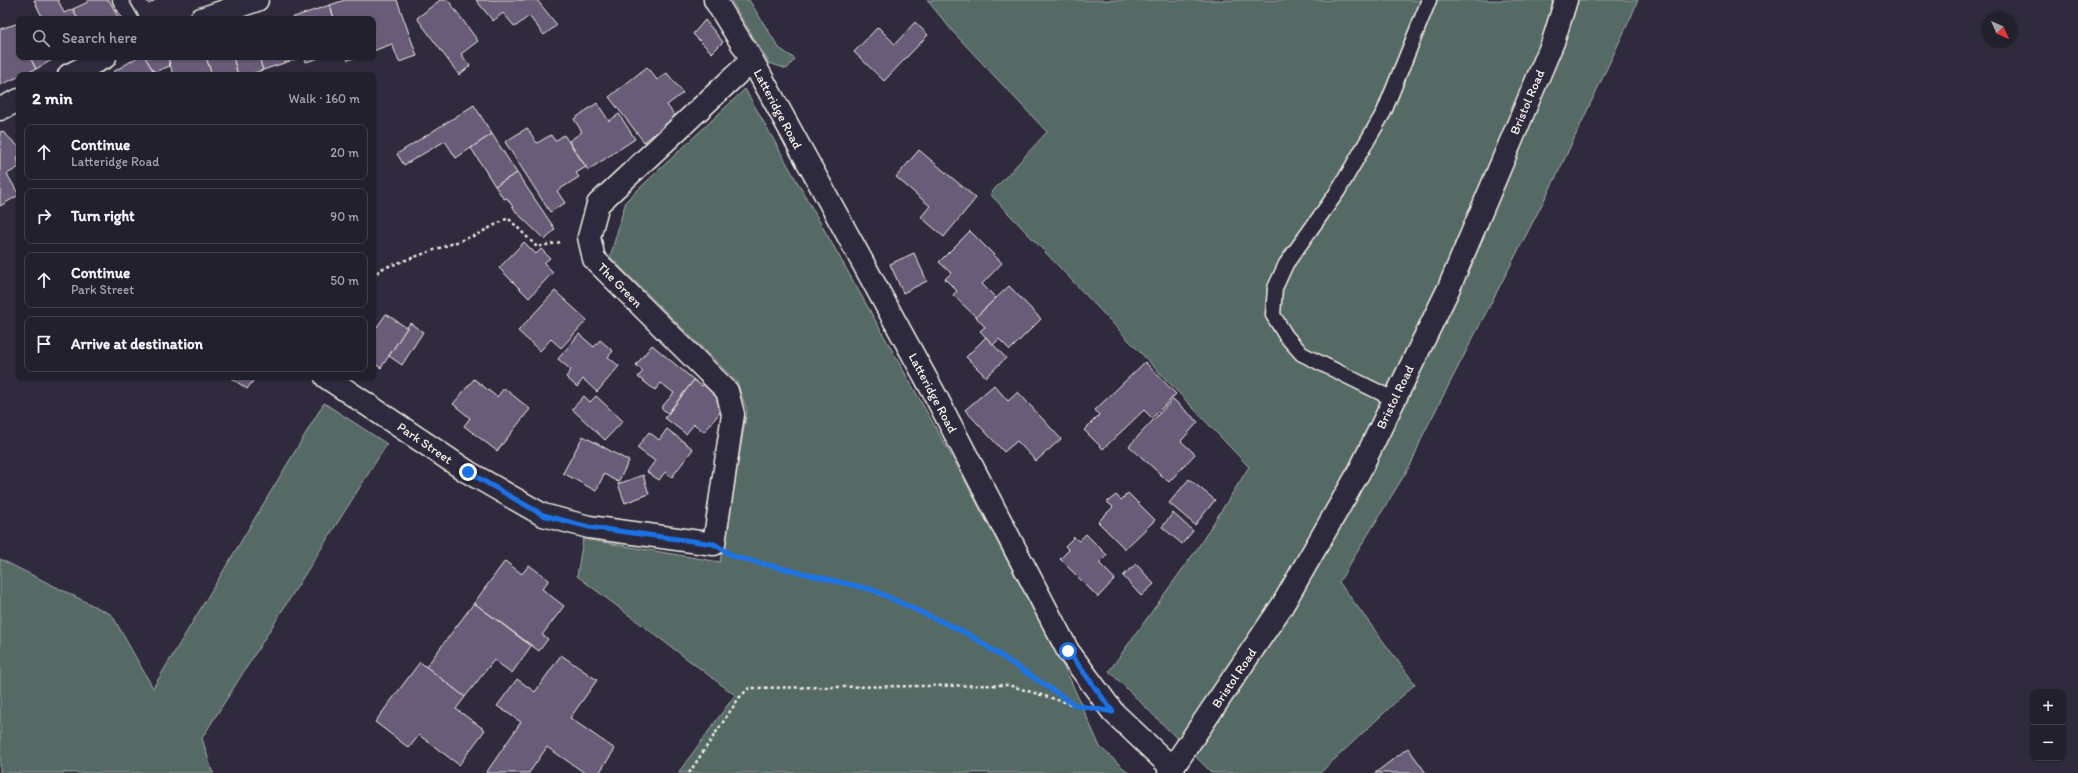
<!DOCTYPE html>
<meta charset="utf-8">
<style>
body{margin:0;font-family:Itim,sans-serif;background:#2b2836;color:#f1f3f6}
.controls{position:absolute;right:12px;bottom:12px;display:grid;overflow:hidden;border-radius:8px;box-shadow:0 1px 3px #0004}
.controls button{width:36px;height:36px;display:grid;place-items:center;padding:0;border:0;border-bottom:1px solid #403e4a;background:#23202e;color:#f1f3f6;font:20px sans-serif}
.compass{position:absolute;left:1982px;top:12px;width:36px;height:36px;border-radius:50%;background:#23202e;box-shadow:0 1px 3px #0004;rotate:135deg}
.stop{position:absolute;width:12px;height:12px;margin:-9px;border:3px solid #1a73e8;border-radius:50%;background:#fff}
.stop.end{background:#1a73e8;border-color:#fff;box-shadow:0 1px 4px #0008}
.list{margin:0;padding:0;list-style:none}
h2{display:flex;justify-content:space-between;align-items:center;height:52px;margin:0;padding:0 16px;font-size:17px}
h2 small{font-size:13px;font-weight:400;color:#a3a3aa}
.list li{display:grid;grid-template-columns:26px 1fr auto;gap:12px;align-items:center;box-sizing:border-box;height:56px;margin:0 8px 8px;padding:0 8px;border:1px solid #403e4a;border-radius:8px}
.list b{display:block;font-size:15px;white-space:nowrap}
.list p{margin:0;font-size:13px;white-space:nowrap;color:#a3a3aa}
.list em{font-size:13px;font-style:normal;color:#a3a3aa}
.icon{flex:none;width:22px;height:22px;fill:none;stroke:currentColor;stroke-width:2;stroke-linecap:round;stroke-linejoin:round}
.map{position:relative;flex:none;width:2078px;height:773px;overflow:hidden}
.search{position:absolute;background:#23202e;box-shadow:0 1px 3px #0004;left:16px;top:16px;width:360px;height:44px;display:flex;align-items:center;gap:10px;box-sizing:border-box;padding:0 14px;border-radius:8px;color:#a3a3aa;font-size:15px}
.panel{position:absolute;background:#23202e;box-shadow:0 1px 3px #0004;left:16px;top:72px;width:360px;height:308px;border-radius:8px}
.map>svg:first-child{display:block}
.green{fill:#546a65;stroke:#a4aea6}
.building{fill:#675b78;stroke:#f4f1e8}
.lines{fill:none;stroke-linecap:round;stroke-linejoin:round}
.lane-casing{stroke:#f4f1e8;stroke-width:17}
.street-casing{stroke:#f4f1e8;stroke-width:25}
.secondary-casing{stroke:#f4f1e8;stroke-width:25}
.path{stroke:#f4f1e8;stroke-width:2.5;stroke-dasharray:3 3;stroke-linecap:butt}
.lane{stroke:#2f2a3d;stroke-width:14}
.street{stroke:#2f2a3d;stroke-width:22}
.secondary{stroke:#2f2a3d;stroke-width:22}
.route{stroke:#1a73e8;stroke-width:5}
.labels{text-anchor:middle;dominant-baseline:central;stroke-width:3;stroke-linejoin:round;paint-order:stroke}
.street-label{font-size:13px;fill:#f4f1e8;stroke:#2f2a3d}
</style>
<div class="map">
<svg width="2078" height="773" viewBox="0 0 2078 773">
<rect width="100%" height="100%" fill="#2f2a3d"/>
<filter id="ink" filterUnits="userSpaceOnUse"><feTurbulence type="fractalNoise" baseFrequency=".025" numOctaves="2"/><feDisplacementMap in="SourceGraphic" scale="8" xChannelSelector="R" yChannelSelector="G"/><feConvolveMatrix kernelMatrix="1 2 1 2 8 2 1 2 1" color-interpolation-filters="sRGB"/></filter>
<g filter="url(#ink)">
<g class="green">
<path d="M731 0H749L779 48 795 59 787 69 769 63Z"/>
<path d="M927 0H1638L1631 17 1556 177 1423 435 1411 464 1339 582 1415 684 1320 773H1212L1109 671 1197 549 1249 467 990 194 1047 132 954 33Z"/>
<path d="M745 89 955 462 1070 679 1100 747 1129 773H678L735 695 577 576 583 539 720 562 747 411 737 382 610 257 626 201Z"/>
<path d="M324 403 387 444 202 738 212 771 214 773H0V559L112 615 153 688Z"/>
</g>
<g class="building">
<path d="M34 0H58L64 13 73 9 78 19H43Z"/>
<path d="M87 0H109L119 19H78L73 9 88 2Z"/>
<path d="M146 0H155L149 4Z"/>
<path d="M345 0H397L417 56 399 62 392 44 373 51V19H334L330 5Z"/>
<path d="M440 0H448L478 41 461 54 470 66 459 75 417 18Z"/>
<path d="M476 0H537L557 25 544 35 529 16 515 27 503 13 493 21Z"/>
<path d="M330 5 334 19H292L291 18Z"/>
<path d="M41 16 43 19H32Z"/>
<path d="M705 20 723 42 712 53 693 34Z"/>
<path d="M915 22 928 35 884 81 854 52 878 27 895 44Z"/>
<path d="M19 23V57H30L36 69 0 85V29Z"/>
<path d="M30 57H50L52 60 36 69Z"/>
<path d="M138 57H145L155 74 115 75 113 72Z"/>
<path d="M145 57H168L170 66 154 72Z"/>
<path d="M168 57H206L212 75H173Z"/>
<path d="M206 57H233L238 75H212Z"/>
<path d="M233 57H259L263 70 248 75H238Z"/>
<path d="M259 57H302L263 70Z"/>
<path d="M305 57H322L306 62Z"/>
<path d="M347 57H357L348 60Z"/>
<path d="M647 67 657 80 667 73 683 93 667 105 676 117 644 142 609 97Z"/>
<path d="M597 103 609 121 619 114 635 139 588 170 569 141 582 132 574 119Z"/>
<path d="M474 105 492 134 456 158 445 141 404 165 397 154Z"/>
<path d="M527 128 537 143 551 135 555 141 564 135 586 167 576 173 579 177 557 191 565 203 550 212 505 142Z"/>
<path d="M2 131 19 147V156L17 157 19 167 7 174 19 195 0 206V132Z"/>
<path d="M492 134 517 173 495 186 471 148Z"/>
<path d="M919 150 976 198 944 237 921 217 930 206 896 177Z"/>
<path d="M517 173 555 229 545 240 517 213 507 198 504 199 495 186Z"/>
<path d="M970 231 1002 263 982 284 996 298 976 317 953 295 957 291 945 279 951 273 939 262Z"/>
<path d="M524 242 536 254 541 249 550 258 544 263 553 272 529 298 499 268Z"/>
<path d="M914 253 927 281 903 293 890 264Z"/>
<path d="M1009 286 1041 319 1010 350 999 339 993 345 980 331 985 327 976 317Z"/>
<path d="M555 291 587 320 561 348 551 339 540 351 518 331Z"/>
<path d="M386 314 407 328 381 368 373 363V325L377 327Z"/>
<path d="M410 323 423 332 402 365 389 356Z"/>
<path d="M579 334 594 347 600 340 613 351 608 357 619 366 597 392 583 379 577 387 566 377 571 370 558 359Z"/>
<path d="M986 337 1006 358 986 377 966 357Z"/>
<path d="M652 345 694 380 668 413 661 408 674 393 661 383 655 390 638 377 643 371 636 365Z"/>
<path d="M1145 362 1176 394 1152 418 1144 410 1103 449 1084 430 1099 415 1095 410Z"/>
<path d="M230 377H256L247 389Z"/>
<path d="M474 379 497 397 504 388 530 409 497 451 464 426 470 418 453 404Z"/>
<path d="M694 380 702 386 706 382 720 392 716 397 726 405 704 432 694 424 686 434 665 418Z"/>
<path d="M994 385 1008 401 1018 392 1061 439 1036 461 1017 441 1004 452 965 410Z"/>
<path d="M584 396 590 402 596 396 623 421 605 440 572 409Z"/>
<path d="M1173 399 1198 422 1181 441 1195 454 1169 482 1129 446Z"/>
<path d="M667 429 693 449 672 477 665 472 659 480 647 472 655 461 637 448 649 432 659 440Z"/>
<path d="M583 436 629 461 618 482 604 474 596 491 563 473Z"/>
<path d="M643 475 649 494 625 503 618 484Z"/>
<path d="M1189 479 1215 500 1195 525 1169 503Z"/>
<path d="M1128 493 1155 520 1125 549 1098 522 1113 507 1107 502 1116 495 1121 500Z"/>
<path d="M1173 513 1193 531 1182 544 1162 527Z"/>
<path d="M1086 534 1107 555 1099 563 1115 579 1098 597 1060 559 1069 550 1065 546 1074 537 1079 541Z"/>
<path d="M505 561 522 574 529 565 549 580 542 589 564 606 542 635 548 639 539 651 474 603Z"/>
<path d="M1136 564 1154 584 1141 596 1123 576Z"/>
<path d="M474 603 531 646 512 673 494 660 465 697 426 667Z"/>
<path d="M561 655 597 680 570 718 615 749 599 773H585L547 747 529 773H486L521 722 497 706 517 679 535 692Z"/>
<path d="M420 662 465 697 456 709 485 730 459 765 419 735 409 748 375 722Z"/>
<path d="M1408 748 1426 773H1375Z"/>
</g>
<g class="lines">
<g class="lane-casing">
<g id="lane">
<path d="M120 0 131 19"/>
<path d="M1393 399 1302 354 1286 336 1273 315 1275 288 1286 264 1338 191 1384 112 1429 0"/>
</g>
</g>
<g class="street-casing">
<g id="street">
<path d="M715 0 752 60 934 393 1068 651 1113 712 1173 769"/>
<path d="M201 19 257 0"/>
<path d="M69 75 105 57"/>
<path d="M0 109 19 100"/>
<path d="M326 377 468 472 543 515 589 527 714 544 733 414 727 391 594 259 589 237 598 204 752 60"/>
</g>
</g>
<g class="secondary-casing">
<path id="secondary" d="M1169 773 1282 606 1359 472 1448 290 1553 42 1566 0"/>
</g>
<g class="path">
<path d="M373 277 381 269 476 235 508 218 537 247 561 242"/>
<path d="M739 558 873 590 968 634 1065 698"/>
<path d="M689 773 739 698 749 688 1008 685 1071 704"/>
</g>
<use href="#lane" class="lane"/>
<use href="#street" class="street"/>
<use href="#secondary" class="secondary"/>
</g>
</g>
<g class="lines" filter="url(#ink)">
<path class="route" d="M468 472 543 515 589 527 714 544 735 557 873 590 968 634 1075 705 1113 712 1068 651"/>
</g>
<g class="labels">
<g class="street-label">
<text transform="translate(1527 102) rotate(-67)">Bristol Road</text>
<text transform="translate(778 109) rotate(62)">Latteridge Road</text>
<text transform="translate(620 285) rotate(45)">The Green</text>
<text transform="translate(933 393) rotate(62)">Latteridge Road</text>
<text transform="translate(1395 397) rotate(-64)">Bristol Road</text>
<text transform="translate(425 443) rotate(34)">Park Street</text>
<text transform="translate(1234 678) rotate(-56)">Bristol Road</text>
</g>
</g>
</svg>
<div class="controls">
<button>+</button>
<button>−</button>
</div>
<svg class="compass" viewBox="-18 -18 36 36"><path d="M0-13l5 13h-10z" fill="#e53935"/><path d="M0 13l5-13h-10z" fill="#a3a3aa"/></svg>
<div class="stop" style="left:1068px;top:651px"></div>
<div class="stop end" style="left:468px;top:472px"></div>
<div class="search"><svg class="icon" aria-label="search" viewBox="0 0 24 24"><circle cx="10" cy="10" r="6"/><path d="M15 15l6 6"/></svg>Search here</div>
<section class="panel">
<h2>2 min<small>Walk · 160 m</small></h2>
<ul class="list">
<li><svg class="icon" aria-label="ahead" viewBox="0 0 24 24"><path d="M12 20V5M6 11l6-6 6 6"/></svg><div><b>Continue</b><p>Latteridge Road</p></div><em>20 m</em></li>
<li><svg class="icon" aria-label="right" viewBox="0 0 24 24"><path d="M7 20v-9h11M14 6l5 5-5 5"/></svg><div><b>Turn right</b></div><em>90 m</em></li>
<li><svg class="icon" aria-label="ahead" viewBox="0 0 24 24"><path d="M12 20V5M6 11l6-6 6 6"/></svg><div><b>Continue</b><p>Park Street</p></div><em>50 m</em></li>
<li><svg class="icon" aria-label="arrive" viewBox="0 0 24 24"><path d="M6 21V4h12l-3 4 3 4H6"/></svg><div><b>Arrive at destination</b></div></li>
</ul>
</section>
</div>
